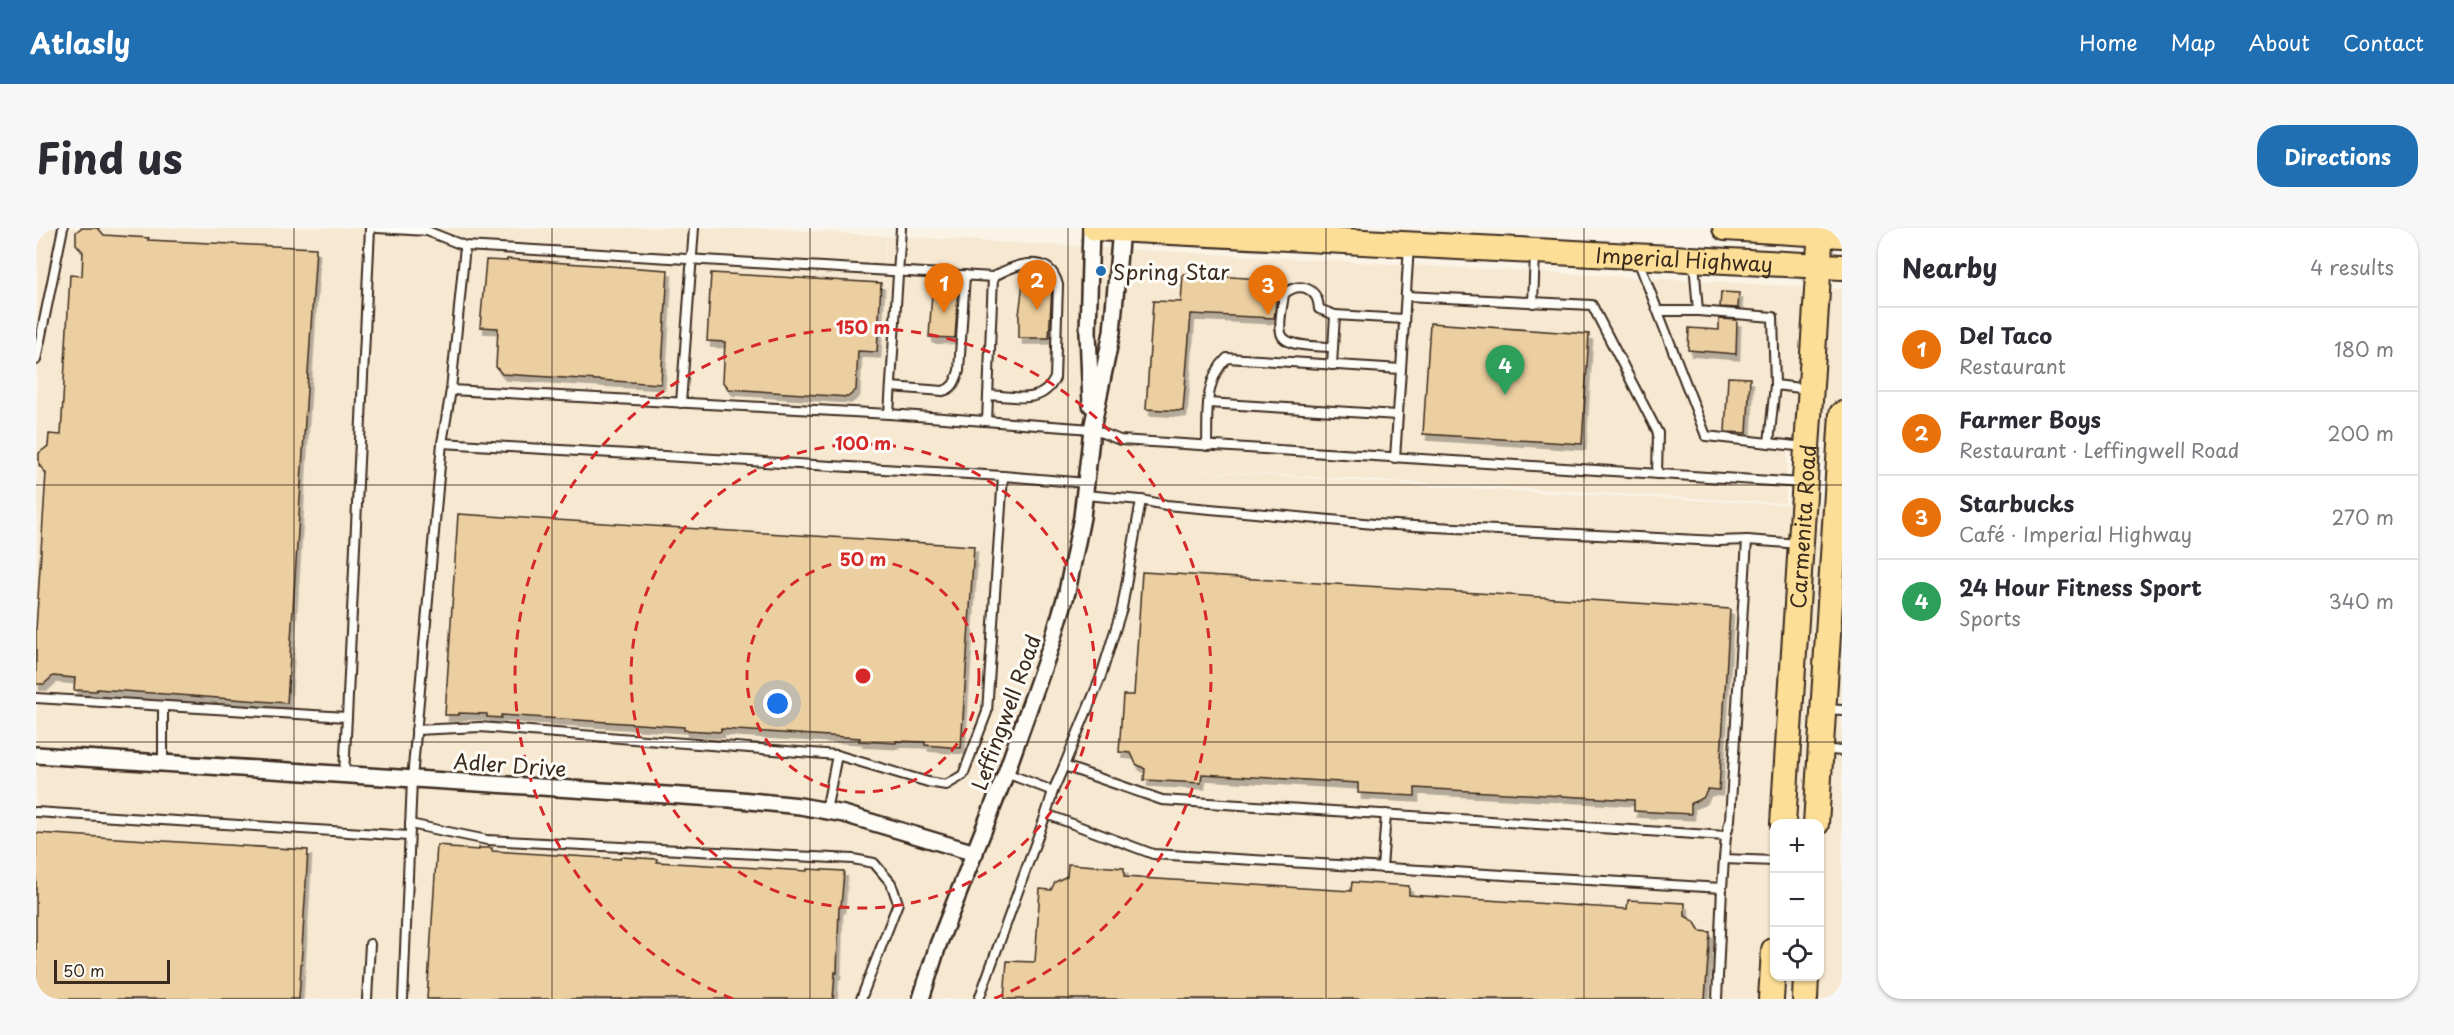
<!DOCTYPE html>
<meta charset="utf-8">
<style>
body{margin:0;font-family:"Playpen Sans",sans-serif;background:#f7f7f7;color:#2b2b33}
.controls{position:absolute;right:18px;bottom:18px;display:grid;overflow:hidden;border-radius:12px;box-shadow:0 2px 4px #0004}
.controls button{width:54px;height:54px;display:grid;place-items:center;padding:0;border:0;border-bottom:2px solid #e1e1e2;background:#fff;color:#2b2b33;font:30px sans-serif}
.scale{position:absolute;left:18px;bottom:15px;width:116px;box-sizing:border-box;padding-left:6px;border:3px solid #3b2a1e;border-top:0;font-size:16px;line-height:21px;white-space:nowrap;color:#3b2a1e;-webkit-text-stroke:4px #fdfcf7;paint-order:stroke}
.you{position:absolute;left:742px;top:476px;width:21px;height:21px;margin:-15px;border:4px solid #fff;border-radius:50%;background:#1a73e8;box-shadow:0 0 0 9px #1a73e833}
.badge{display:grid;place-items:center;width:39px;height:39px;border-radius:50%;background:#1f6fb2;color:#fff;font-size:20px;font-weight:700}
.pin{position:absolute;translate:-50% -50px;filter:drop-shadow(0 2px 3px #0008)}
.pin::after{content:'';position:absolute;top:32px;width:21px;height:18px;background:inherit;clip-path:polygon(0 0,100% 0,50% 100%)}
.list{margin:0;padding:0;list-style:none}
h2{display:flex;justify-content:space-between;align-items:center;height:78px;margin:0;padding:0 24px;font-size:26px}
h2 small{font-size:20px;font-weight:400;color:#7c7c81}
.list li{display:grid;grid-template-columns:39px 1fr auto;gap:18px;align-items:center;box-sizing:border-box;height:84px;padding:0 24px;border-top:2px solid #e1e1e2}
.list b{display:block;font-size:22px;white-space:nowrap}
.list p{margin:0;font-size:20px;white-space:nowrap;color:#7c7c81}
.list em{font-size:20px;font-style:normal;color:#7c7c81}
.icon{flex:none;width:33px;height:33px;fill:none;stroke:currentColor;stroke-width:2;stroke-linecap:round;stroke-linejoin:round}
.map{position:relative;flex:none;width:1806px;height:771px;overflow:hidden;border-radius:24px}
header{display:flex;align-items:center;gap:36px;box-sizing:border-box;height:84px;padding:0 30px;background:#1f6fb2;color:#fff}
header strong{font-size:28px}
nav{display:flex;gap:33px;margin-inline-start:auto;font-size:21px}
.intro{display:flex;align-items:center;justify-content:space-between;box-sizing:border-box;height:144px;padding:0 36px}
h1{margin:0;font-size:42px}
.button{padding:15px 27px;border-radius:24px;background:#1f6fb2;color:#fff;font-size:21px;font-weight:700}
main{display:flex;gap:36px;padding:0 36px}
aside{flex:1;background:#fff;border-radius:24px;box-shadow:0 2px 4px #0004}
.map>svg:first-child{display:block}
.built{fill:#f6e8d1;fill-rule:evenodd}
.building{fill:#eccfa0;stroke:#3b2a1e;stroke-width:1.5;filter:url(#shadow)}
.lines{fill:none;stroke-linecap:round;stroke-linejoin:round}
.lane-casing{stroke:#3b2a1e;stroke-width:12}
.street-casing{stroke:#3b2a1e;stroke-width:20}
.primary-casing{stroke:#3b2a1e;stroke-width:28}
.lane{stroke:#fdfcf7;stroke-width:8}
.street{stroke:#fdfcf7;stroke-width:15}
.primary{stroke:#fcde96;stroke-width:24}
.grid{fill:none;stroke:#3b2a1e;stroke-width:1.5;stroke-opacity:0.55}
.ring{fill:none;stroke:#d62828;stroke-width:3;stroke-dasharray:10 8}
.poi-dot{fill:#1f6fb2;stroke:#fdfcf7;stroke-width:2}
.labels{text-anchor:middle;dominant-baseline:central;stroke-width:6;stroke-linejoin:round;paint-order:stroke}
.street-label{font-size:21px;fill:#3b2a1e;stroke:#fdfcf7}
.poi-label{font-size:21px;fill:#3b2a1e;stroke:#fdfcf7;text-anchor:start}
.centre{fill:#d62828;stroke:#fdfcf7;stroke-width:3}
.ring-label{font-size:18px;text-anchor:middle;font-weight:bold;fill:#d62828;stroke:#fdfcf7;stroke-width:6;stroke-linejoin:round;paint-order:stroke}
</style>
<header>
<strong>Atlasly</strong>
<nav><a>Home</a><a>Map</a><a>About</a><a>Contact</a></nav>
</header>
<div class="intro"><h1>Find us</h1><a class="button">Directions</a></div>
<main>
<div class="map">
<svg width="1806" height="771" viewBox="0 0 1806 771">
<defs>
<filter id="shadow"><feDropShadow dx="3.5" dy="6" stdDeviation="0" flood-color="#0004"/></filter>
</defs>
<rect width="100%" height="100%" fill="#faf3e6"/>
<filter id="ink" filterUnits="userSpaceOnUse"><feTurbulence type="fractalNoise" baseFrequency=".0167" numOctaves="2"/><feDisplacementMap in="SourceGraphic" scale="12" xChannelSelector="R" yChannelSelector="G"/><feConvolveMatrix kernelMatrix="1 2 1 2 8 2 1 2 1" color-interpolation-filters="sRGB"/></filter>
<g filter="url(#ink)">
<path class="built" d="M2 0H717L849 8 840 199 850 8 1806 61V215L1752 210 1749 275 1101 239 1456 262 1730 276H1806V771H0ZM1738 596H1784V748H1738Z"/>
<g class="building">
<path d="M45 0H62L68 7 113 10 112 12 280 20 251 475 61 461 60 463 38 462 39 450 17 448 8 456H0V402L10 245 3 237V225L12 218 13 206 25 207 34 47 46 48 47 24 40 16V4Z"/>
<path d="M471 31 632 42 625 156 466 146 460 139 462 100 444 99 450 32 471 33Z"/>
<path d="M675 45 845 55 841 124 822 123 820 162 812 169 693 161 687 153 689 114 671 113Z"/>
<path d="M1147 46 1243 52 1238 90 1155 86 1147 183 1110 181 1117 73 1145 74Z"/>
<path d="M988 47 1011 48V53L1016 59 1013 110H983V87Z"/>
<path d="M1685 64 1703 65 1702 80 1684 79Z"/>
<path d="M896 65 922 66 919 110 893 109Z"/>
<path d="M1683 91 1701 92 1700 126 1652 122 1653 100 1683 102Z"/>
<path d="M1394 95 1553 106 1546 216 1387 206Z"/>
<path d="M1692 149 1714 150 1711 205 1689 204Z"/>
<path d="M422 286 938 318 925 520 889 517V514L860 513V515L823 513 824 510 685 501V504L648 502V499L465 487V490L451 489V486L423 485V487H409Z"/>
<path d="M1106 344 1694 381 1683 562 1672 561 1667 570 1655 575V586L1598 583V572L1379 560V568L1322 565V555L1166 546 1165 555 1108 552 1109 541 1100 536 1095 525 1083 524 1087 467H1098Z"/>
<path d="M0 605 272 622 263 771H0Z"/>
<path d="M401 617 414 618V620L443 622V620H456V623L584 631 585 629 621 631V634L771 643V641L808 643 805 679H803L801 745 799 744 797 771H391Z"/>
<path d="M1032 636 1088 640V649L1315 663 1316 654 1373 658V667L1591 681 1592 672 1649 675V688L1658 693 1664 703 1674 704 1669 771H968L971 733 999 734 1004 661 1015 662 1019 654 1031 648Z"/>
</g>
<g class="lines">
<g class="lane-casing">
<g id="lane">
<path d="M341 0 391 3 429 18 957 49 951 193"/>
<path d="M865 0 853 186 1056 201 1084 212 1767 255"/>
<path d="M1602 32 1670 208 1769 219"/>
<path d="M1658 34 1662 83 1737 89 1739 157 1733 215"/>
<path d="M1370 68 1556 77 1622 205 1621 246"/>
<path d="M1497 75 1499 25"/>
<path d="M1622 83H1662"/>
<path d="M1297 119C1284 118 1248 120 1245 105 1242 94 1247 77 1248 66 1264 53 1282 60 1283 81L1299 87"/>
<path d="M0 132 27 0"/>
<path d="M1296 137 1299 87 1368 91"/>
<path d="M1739 157 1773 161"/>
<path d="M855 159 907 163C918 160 919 153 923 143L929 47"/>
<path d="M415 162 429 18"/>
<path d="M952 167C978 168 1006 178 1019 150L1022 57C1014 24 979 36 957 49"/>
<path d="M645 175 658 0"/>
<path d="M1172 175 1361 187"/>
<path d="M406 215 967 248"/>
<path d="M1171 218C1172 188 1167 153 1191 130L1365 141 1373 18"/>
<path d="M1359 230 1365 141"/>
<path d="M1105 272 1130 277 1338 296 1682 313 1711 312"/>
<path d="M0 470 311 489 308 546"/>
<path d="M127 478V535"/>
<path d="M1789 481 1806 482"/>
<path d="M311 489 334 0"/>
<path d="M380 502 444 499 801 527"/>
<path d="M1786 521 1806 523"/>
<path d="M1028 538 1064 451 1086 380 1105 272 1049 267"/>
<path d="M970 545 1017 563 1010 586 1117 626 1686 660 1688 631 1738 633"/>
<path d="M1017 563 1028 538 1126 572 1690 608 1688 631"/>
<path d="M790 583 801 527 892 554 910 557 927 547 951 484 967 248 1051 255"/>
<path d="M0 584 373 608"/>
<path d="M374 596 451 612 817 631 838 635 855 655 862 675 825 771"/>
<path d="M1690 608 1694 592 1711 312 1763 316"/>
<path d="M1346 640 1350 586"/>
<path d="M331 771 334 716"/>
<path d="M367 771 376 551 406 215 415 162 853 186"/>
<path d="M943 771 1010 586"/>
<path d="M1681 771 1686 660"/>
</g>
</g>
<g class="street-casing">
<g id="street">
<path d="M1055 177 1052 104 1055 0"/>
<path d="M0 527 694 571 764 578 808 586 939 625"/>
<path d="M885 771 902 717 970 545 1016 415 1031 364 1046 289 1056 201 1076 104 1085 1"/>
</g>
</g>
<g class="primary-casing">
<g id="primary">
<path id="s1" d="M1059 0 1806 39"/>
<path d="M1689 0 1806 7"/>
<path id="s2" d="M1747 596 1785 0"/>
<path d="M1780 596 1806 186"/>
<path d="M1735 771 1738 722"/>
<path d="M1769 771 1770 748"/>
</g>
</g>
<use href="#lane" class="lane"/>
<use href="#street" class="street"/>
<use href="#primary" class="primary"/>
</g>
</g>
<path class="grid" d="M258 0V771M516 0V771M774 0V771M1032 0V771M1290 0V771M1548 0V771M0 257H1806M0 514H1806"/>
<g class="ring">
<circle cx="827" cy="448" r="116"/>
<circle cx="827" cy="448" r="232"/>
<path d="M697 771A348 348 0 1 1 957 771"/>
</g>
<circle class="poi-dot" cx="1065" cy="43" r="6"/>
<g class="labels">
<g class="street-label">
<text stroke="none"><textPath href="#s1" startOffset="590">Imperial Highway</textPath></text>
<text stroke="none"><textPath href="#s2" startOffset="298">Carmenita Road</textPath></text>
<text transform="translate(969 484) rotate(-70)">Leffingwell Road</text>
<text transform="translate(474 536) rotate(4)">Adler Drive</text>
</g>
<g class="poi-label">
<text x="1077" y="43">Spring Star</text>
</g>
</g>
<circle cx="827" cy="448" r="9" class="centre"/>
<g class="ring-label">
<text x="827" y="106">150 m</text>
<text x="827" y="222">100 m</text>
<text x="827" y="338">50 m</text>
</g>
</svg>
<div class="controls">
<button>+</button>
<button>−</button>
<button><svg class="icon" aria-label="locate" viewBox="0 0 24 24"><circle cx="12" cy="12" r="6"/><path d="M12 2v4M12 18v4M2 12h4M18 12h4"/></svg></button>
</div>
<div class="scale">50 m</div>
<div class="you"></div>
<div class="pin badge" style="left:908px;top:85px;background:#e8710a">1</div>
<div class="pin badge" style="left:1001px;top:82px;background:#e8710a">2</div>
<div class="pin badge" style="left:1232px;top:87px;background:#e8710a">3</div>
<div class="pin badge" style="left:1469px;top:167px;background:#2e9e5b">4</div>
</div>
<aside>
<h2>Nearby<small>4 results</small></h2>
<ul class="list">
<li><span class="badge" style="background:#e8710a">1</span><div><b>Del Taco</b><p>Restaurant</p></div><em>180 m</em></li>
<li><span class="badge" style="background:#e8710a">2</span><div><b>Farmer Boys</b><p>Restaurant · Leffingwell Road</p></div><em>200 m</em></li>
<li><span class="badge" style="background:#e8710a">3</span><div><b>Starbucks</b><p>Café · Imperial Highway</p></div><em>270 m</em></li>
<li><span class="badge" style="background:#2e9e5b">4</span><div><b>24 Hour Fitness Sport</b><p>Sports</p></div><em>340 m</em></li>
</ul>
</aside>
</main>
